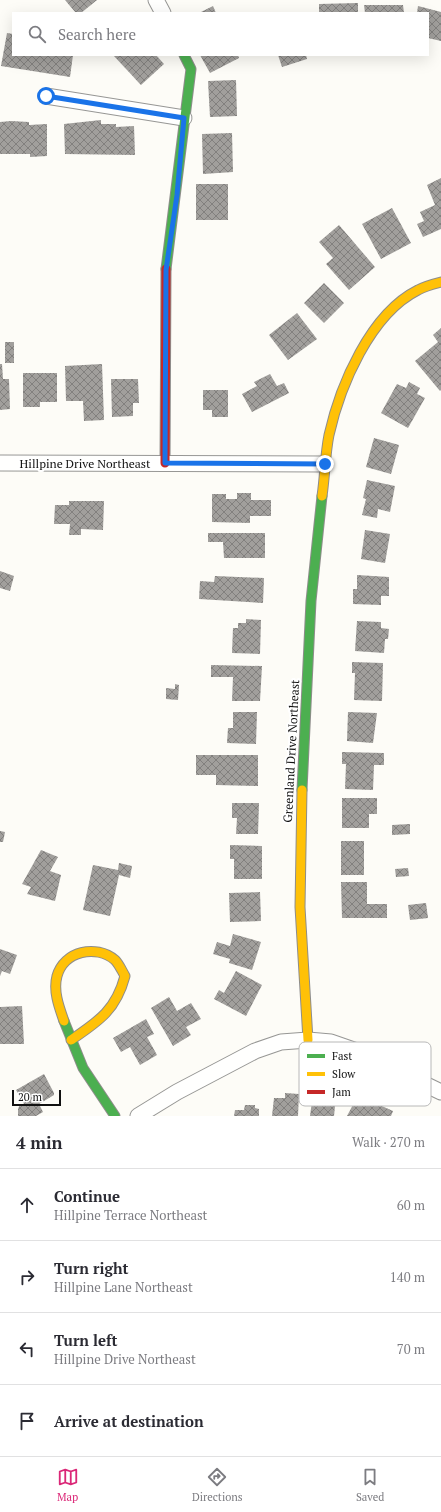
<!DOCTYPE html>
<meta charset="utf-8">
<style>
body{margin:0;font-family:"PT Serif",serif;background:#f2f2f3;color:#2b2b33}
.scale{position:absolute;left:12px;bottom:10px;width:49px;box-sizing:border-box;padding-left:4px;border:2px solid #111;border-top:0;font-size:11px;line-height:14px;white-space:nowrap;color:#111;-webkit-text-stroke:3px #fff;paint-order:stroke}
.stop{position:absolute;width:12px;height:12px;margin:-9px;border:3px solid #1a73e8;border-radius:50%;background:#fff}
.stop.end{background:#1a73e8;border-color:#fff;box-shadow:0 1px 4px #0008}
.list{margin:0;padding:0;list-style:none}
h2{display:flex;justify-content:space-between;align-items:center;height:52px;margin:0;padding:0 16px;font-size:17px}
h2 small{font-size:13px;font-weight:400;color:#7c7c81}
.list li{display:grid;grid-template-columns:26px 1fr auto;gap:12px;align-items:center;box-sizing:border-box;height:72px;padding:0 16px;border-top:1px solid #e1e1e2}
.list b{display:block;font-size:15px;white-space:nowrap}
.list p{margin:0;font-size:13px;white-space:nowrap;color:#7c7c81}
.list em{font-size:13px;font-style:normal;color:#7c7c81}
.icon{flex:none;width:22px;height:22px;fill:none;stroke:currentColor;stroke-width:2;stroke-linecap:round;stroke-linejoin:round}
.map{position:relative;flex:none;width:441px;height:1116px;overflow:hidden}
.search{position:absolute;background:#fff;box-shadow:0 4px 16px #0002;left:12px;right:12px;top:12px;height:44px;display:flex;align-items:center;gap:10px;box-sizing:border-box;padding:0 14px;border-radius:0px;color:#7c7c81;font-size:15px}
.sheet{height:340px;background:#fff}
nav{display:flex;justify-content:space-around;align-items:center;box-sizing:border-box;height:56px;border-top:1px solid #e1e1e2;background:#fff;font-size:11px;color:#7c7c81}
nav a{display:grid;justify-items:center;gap:2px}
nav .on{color:#db2777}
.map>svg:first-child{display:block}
.building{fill:url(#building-cross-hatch)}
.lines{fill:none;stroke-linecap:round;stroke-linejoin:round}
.street-casing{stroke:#979795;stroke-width:17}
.fast-casing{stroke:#8e8d8b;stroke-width:11}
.slow-casing{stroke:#8e8d8b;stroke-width:11}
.jam-casing{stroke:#8e8d8b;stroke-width:11}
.street{stroke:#fffffe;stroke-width:15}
.fast{stroke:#4caf50;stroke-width:9}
.slow{stroke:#ffc107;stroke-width:9}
.jam{stroke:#c62828;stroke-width:9}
.route{stroke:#1a73e8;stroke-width:5}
.labels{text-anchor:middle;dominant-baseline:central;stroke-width:4;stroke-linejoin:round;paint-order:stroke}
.street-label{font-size:12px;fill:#111;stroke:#fff}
.key{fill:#fff;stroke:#b8b8b8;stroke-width:1}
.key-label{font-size:11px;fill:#111}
</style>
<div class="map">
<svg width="441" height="1116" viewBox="0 0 441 1116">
<defs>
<pattern id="building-cross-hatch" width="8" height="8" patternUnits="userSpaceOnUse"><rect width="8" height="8" fill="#a19f9c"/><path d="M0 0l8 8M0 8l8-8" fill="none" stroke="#82807e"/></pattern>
</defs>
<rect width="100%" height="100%" fill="#fdfcf7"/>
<g class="building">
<path d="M65 0H97L81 13H76Z"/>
<path d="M358 3V13H319V4Z"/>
<path d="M364 5H403L404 13H365Z"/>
<path d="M213 6 216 13H199Z"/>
<path d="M418 6 441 12V41L428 38V13H417Z"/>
<path d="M7 33 13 34V55H73L70 77 1 66Z"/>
<path d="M113 55H156L164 64 141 85Z"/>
<path d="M200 55H238L239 58 210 73Z"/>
<path d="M278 55H306L307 59 282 67Z"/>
<path d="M236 80 237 116 210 117 208 81Z"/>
<path d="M101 120V124H116V127L134 126 135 155 65 154 64 124Z"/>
<path d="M11 121 29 122V125L47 124V156L30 157V154H0V122Z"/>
<path d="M232 133 233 172 203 174 202 134Z"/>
<path d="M441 178V229L423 237 417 224 424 221 420 212 435 205 427 185Z"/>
<rect x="196" y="184" width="32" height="36"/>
<path d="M392 208 411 243 381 259 362 224Z"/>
<path d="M339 225 375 267 349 290 326 264 333 258 319 242Z"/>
<path d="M324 283 344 303 324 323 304 303Z"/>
<path d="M297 313 317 339 288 360 269 335Z"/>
<path d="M441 328V390L440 391 415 361 438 342 433 335Z"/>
<rect x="5" y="342" width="9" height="21"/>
<path d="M0 364H2L3 379H9L10 409 0 410Z"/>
<path d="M102 364 104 420 84 421 83 401H66L65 366Z"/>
<path d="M23 373H57V402H40V407H23Z"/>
<path d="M270 374 277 386 284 383 289 393 252 412 242 394 257 386 254 382Z"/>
<path d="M111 379H138L139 403H133V416L112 417Z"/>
<path d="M409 382 420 388 417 394 425 398 408 428 381 413 397 384 406 388Z"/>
<path d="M203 390H228V417H212V410H203Z"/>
<path d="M374 438 399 445 391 474 366 467Z"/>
<path d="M367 480 395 486 390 512 378 509 377 518 362 515 366 499 363 498Z"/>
<path d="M237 493H251V500H271V516H250V523L212 522V494H226V499H237Z"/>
<path d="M69 501H104L103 530 81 529V535H69L70 524H54L55 505H69Z"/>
<path d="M365 530 390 534 385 563 361 559Z"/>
<path d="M208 533H265V558H224L223 542H208Z"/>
<path d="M0 571 14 576 10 591 0 588Z"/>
<path d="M357 575 389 577V596H381V605L353 604V589H357Z"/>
<path d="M215 576 264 578 263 603 199 599 200 581 214 582Z"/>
<path d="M246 619 261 620 260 654 232 653 233 628H238V623H246Z"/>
<path d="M357 621 381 622V628L389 629 388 639H385L384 653 355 651Z"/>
<path d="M352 662 383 663 382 701 354 700 355 673H352Z"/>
<path d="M211 665 262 666 260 701H232L233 677H211Z"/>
<path d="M175 684 179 685 178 700 166 699V688L175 689Z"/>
<path d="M233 712H257L256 744 227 743 228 728H233Z"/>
<path d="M348 712 377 713 373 743 347 741Z"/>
<path d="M342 752 384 753V765H374L373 790 345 789 346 764H342Z"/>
<path d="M196 755H258V786L216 785V775H196Z"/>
<path d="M342 798H377V814H369V828H342Z"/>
<path d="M232 803H259L258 834H236L237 818H232Z"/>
<path d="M410 824V834L392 835V825Z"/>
<path d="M0 831 5 832 3 842H0Z"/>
<rect x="341" y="841" width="23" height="34"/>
<path d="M230 845 262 846V879H234V859H230Z"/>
<path d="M41 850 58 857 50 871 61 875 55 901 27 894 31 887 22 884Z"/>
<path d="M119 863 132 866 130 878 119 875 110 916 83 910 93 865 118 870Z"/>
<path d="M408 868 409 876 396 877 395 869Z"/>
<path d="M341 882H367V904H387V918H342Z"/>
<path d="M260 892 261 921 230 922 229 893Z"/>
<path d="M426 903 428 918 410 920 408 905Z"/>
<path d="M233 934 261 942 252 970 229 963 230 959 213 954 217 942 230 946Z"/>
<path d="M0 949 17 955 10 974 2 971 0 976Z"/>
<path d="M236 971 262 985 246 1016 214 999 219 990 224 993Z"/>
<path d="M169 997 177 1011 191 1003 201 1019 186 1027 191 1035 173 1046 151 1008Z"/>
<path d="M22 1006 24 1044H0V1007Z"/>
<path d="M146 1019 154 1034 147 1037 157 1055 140 1065 130 1047 121 1052 113 1038Z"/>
<path d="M44 1074 54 1093V1095L39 1104 43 1112 36 1116H18V1109L20 1104H24L16 1090Z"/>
<path d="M285 1093 299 1094 298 1116H272L274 1098H285Z"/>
<path d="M313 1094 336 1097 334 1116H310Z"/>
<path d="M357 1097 363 1100 364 1098 393 1111 391 1116H347Z"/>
<path d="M245 1105H255V1108L259 1109V1116H234L235 1110H244Z"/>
</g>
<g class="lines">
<g class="street-casing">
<g id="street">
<path d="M156 0 163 13"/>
<path d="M46 96 184 118"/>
<path d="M0 463 325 464"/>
<path d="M138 1116 177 1092 255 1051 281 1042 308 1040 331 1042 354 1050 441 1092"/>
</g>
</g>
<g class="fast-casing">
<g id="fast">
<path d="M166 269 191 69 184 55"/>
<path d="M302 790 311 601 322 496"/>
<path d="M64 1021 83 1068 115 1116"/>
</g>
</g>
<g class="slow-casing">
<g id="slow">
<path d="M322 496C325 476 325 455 329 435 340 386 370 314 418 290 425 286 433 284 441 282"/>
<path d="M302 790 300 907 308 1040"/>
<path d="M64 1021C59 1007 53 991 57 976 64 951 96 944 115 960 119 964 122 971 125 976 116 1010 99 1021 71 1040"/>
</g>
</g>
<g class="jam-casing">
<path id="jam" d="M165 463 166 269"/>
</g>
<use href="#street" class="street"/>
<use href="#fast" class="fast"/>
<use href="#slow" class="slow"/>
<use href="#jam" class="jam"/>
</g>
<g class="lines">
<path class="route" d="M46 96 184 118 177 195 166 270 165 463 325 464"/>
</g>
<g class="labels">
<g class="street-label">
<text x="85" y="463">Hillpine Drive Northeast</text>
<text transform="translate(291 751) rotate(-87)">Greenland Drive Northeast</text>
</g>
</g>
<rect x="299" y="1042" width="132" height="64" rx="6" class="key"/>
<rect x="307" y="1054" width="18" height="4" fill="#4caf50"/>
<rect x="307" y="1072" width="18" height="4" fill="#ffc107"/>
<rect x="307" y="1090" width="18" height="4" fill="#c62828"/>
<g class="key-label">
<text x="332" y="1060">Fast</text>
<text x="332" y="1078">Slow</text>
<text x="332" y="1096">Jam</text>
</g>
</svg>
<div class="scale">20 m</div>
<div class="stop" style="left:46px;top:96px"></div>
<div class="stop end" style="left:325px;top:464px"></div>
<div class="search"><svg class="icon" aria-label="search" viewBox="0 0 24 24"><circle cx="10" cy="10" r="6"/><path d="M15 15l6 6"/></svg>Search here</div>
</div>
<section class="sheet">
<h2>4 min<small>Walk · 270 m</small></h2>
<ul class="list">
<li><svg class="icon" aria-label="ahead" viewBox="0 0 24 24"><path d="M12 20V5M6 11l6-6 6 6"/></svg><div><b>Continue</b><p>Hillpine Terrace Northeast</p></div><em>60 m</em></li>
<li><svg class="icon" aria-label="right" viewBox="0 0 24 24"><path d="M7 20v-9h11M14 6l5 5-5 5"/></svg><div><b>Turn right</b><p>Hillpine Lane Northeast</p></div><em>140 m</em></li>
<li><svg class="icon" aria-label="left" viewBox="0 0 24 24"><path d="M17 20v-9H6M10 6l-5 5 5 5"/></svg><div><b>Turn left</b><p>Hillpine Drive Northeast</p></div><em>70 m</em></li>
<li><svg class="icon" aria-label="arrive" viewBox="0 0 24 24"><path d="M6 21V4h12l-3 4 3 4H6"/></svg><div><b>Arrive at destination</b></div></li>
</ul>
</section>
<nav>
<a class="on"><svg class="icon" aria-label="map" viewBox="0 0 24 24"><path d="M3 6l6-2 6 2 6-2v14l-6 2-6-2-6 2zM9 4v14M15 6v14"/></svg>Map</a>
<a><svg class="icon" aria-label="directions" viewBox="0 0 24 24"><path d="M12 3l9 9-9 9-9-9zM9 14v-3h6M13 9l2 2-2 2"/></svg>Directions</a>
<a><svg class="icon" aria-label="saved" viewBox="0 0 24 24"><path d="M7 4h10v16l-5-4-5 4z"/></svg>Saved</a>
</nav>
